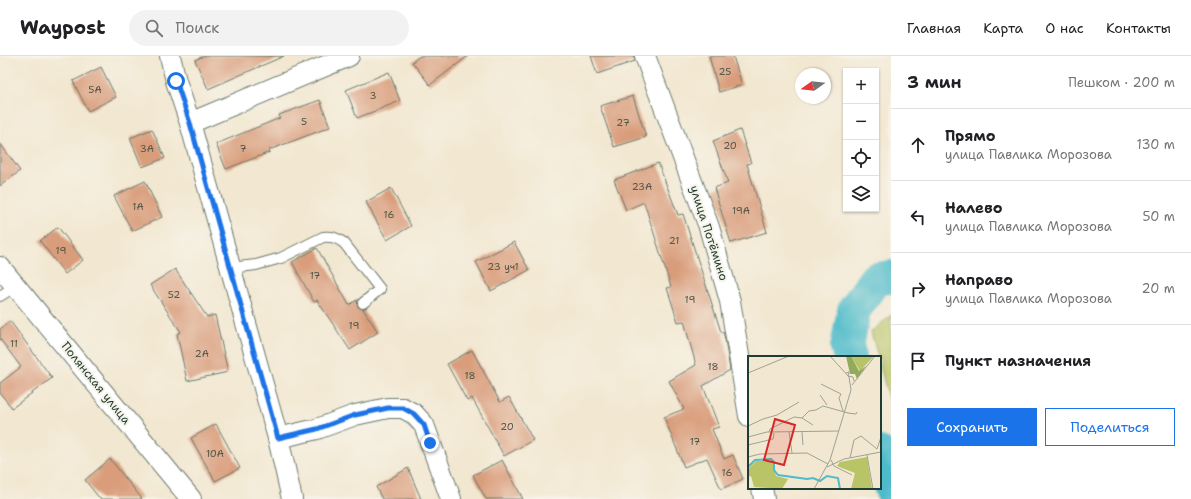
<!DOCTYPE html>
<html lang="ru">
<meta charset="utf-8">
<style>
body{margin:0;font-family:"Shantell Sans",sans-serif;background:#f2f2f2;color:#202124}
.controls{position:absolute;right:12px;top:12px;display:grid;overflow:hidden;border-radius:0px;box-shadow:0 1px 3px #0004}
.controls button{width:36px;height:36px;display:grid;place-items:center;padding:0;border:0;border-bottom:1px solid #e0e0e0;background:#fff;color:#202124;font:20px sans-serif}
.compass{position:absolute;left:795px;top:12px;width:36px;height:36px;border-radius:50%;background:#fff;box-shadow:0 1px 3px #0004;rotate:255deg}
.stop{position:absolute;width:12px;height:12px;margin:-9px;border:3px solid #1a73e8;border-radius:50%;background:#fff}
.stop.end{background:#1a73e8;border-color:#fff;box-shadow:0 1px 4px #0008}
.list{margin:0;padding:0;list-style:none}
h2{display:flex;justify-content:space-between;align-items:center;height:52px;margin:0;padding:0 16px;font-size:17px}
h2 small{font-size:13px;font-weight:400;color:#757577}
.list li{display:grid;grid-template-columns:26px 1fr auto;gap:12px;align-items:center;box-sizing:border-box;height:72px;padding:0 16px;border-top:1px solid #e0e0e0}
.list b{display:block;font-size:15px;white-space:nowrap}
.list p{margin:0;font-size:13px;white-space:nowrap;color:#757577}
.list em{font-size:13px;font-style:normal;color:#757577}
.actions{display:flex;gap:8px;padding:12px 16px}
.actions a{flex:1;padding:9px 0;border:1px solid #1a73e8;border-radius:0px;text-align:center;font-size:14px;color:#1a73e8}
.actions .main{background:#1a73e8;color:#fff}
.icon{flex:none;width:22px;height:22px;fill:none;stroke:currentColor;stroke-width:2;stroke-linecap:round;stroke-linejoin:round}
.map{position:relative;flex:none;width:891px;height:443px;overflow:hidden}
header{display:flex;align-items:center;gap:24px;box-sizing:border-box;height:56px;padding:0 20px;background:#fff;border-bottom:1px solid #e0e0e0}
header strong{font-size:19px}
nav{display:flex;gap:22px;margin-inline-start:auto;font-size:14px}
.search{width:280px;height:36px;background:#f2f2f2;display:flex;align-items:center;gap:10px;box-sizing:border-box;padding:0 14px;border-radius:22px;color:#757577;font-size:15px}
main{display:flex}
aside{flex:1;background:#fff}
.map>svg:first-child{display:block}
.green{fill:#b8c466;stroke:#6c804d}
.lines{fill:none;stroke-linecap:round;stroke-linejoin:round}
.river{stroke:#4ebbca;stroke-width:34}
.building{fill:#d99d7c}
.lane-casing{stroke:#69786b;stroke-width:12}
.street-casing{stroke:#69786b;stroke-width:22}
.lane{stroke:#fff;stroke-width:10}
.street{stroke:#fff;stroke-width:20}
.route{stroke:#1a73e8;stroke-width:5}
.labels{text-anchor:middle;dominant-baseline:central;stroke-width:4;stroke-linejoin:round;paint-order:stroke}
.number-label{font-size:10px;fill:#4e5546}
.street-label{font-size:12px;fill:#1f3d34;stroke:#f7f3e8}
.inset-river{fill:none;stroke:#4ebbca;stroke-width:2}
.inset-road{fill:none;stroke:#9ea392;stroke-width:1}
.view{fill:#d62828;fill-opacity:0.15;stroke:#d62828;stroke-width:2}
.inset-edge{fill:none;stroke:#1f3d34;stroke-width:2}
</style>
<header>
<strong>Waypost</strong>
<div class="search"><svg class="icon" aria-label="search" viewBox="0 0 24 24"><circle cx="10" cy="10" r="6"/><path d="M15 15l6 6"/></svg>Поиск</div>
<nav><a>Главная</a><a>Карта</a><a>О нас</a><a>Контакты</a></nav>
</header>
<main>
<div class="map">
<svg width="891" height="443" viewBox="0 0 891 443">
<rect width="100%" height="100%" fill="#f7f3e8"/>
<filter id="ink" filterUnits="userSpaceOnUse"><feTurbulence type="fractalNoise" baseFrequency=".025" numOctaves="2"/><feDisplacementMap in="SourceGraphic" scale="8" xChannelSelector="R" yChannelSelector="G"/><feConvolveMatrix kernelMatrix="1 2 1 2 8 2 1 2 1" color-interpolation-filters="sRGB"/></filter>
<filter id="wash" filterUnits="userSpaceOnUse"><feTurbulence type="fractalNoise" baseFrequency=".012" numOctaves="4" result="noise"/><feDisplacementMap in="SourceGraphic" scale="16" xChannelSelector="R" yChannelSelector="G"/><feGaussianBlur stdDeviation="0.9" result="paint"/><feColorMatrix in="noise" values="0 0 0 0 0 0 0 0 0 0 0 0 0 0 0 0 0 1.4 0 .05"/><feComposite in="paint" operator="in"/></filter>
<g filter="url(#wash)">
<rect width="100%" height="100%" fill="#f2e7d0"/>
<path class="green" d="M891 259V352L880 310V301H878L871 276Z"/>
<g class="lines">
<g class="river">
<path d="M850 301 847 291 854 254 875 223 891 221"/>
<path d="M880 397 891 433"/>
</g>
</g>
<g id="blocks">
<g class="building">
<path d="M204 0H284L208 33 195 4Z"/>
<path d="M420 0H468L430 29 412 6Z"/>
<path d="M591 0H634L635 5 597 18Z"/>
<path d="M709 0H733L742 29 719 36Z"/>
<path d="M101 11 116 41 88 55 73 25Z"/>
<path d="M389 16 400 45 357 62 346 34Z"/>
<path d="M633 40 646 81 614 91 600 50Z"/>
<path d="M320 44 330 71 269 94 270 96 226 113 216 88 280 62 279 59Z"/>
<path d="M152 73 165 102 142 111 130 82Z"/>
<path d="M740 74 751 107 747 108 767 176 731 187 714 132 728 127 713 85Z"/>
<path d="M0 87 20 115 0 130Z"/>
<path d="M658 107 678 159 683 158 721 276H723L725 283 730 314 703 330 719 371 712 373 724 403 733 399 743 423 721 433 707 402 684 411 664 361 684 353 669 325 696 309 684 265 678 266 667 232 671 231 644 146 626 154 614 124Z"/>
<path d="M145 125 162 161 132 175 114 140Z"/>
<path d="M391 132 411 170 387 184 366 146Z"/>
<path d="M58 171 83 204 65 218 40 185Z"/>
<path d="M514 186 529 214 491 235 476 206Z"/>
<path d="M317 192 349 249 357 244 358 251 363 253 378 276 350 294 317 244 314 246 292 206Z"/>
<path d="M175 213 207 261 215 259 228 316 187 325 177 278 181 276 150 229Z"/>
<path d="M10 265 52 322 12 352 0 337V327L21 311 0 283V273Z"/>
<path d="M472 294 500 346 509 341 533 384 504 400 472 342 467 345 447 308Z"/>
<path d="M216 368 240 412 215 425 191 382Z"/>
<path d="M110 403 142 443H100L85 424Z"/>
<path d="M502 404 523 443H486L473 419Z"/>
<path d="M408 412 421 443H382L376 431Z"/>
</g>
</g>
</g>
<g filter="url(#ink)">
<use href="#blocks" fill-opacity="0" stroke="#69786b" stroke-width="1"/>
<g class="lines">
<g class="lane-casing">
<g id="lane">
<path d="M230 212 256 209 281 202 323 181C332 180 337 182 344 187L380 233 363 247"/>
<path d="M0 240 16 230"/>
</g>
</g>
<g class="street-casing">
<g id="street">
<path d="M170 0 176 25 190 67 278 382 292 443"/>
<path d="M645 0 709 171 730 245 749 360"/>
<path d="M190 67 349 0"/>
<path d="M0 211 191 443"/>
<path d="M278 382 317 373 355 359 388 352H403L414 358 424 369 451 443"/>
<path d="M762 432 764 443"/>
</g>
</g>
<use href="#lane" class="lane"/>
<use href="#street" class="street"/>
</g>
</g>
<g class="lines" filter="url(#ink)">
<path class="route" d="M176 25 190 67 278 382 317 373 355 359 388 352H403L414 358 424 369 430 387"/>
</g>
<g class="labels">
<g class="number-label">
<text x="725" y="15">25</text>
<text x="95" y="33">5А</text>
<text x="373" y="39">3</text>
<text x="304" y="65">5</text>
<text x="623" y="66">27</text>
<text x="730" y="89">20</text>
<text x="147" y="92">3А</text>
<text x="243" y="92">7</text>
<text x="642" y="130">23А</text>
<text x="138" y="150">1А</text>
<text x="741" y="154">19А</text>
<text x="389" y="158">16</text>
<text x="674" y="184">21</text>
<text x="61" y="194">19</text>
<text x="503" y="210">23 уч1</text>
<text x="315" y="219">17</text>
<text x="174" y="238">52</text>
<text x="690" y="243">19</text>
<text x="354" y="269">19</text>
<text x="14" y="287">11</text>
<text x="202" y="297">2А</text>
<text x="713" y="310">18</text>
<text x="470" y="319">18</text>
<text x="507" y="370">20</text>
<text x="695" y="385">17</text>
<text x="215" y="397">10А</text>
<text x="727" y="416">16</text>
</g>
<g class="street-label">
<text transform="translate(709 177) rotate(72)">улица Потёмино</text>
<text transform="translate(96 327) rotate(51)">Полянская улица</text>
</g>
</g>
<g transform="translate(748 300)">
<rect width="133" height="133" fill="#f2e7d0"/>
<path d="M103 0H126L112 15ZM119 101 124 133H103L107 117 89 110 92 106ZM8 105H24L28 120 40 123 34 133 6 131 3 120 0 121V113Z" fill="#b8c466"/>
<path d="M98 0H103L111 15 118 10 109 23 107 18H102Z" fill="#92aa5b"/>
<path class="inset-river" d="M0 111 7 104 23 103 26 106V114L30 119 59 123 65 122 72 125 79 120 90 122 92 133"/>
<path class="inset-road" d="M0 17 41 0M98 17 101 16 100 20 105 21 106 25M73 28 93 38 91 42 95 55M104 29 127 0M72 39 79 49M54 62 61 55 68 54 75 50 100 57 108 58 109 56M0 70 15 63 29 59 51 46M21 76 22 73 46 61 54 62 65 69M41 76 44 97M54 76 55 89M0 81 19 76 91 75M0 89 25 83 26 77M129 93 133 81M119 99 125 133M0 101 12 98 59 97 80 108M102 102 106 84 113 80 129 93M83 104 86 110 104 119M79 111 96 103 133 96M66 133 82 104 103 34 101 21 82 0"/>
<path class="view" d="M27 63 47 69 36 109 16 104Z"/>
<rect width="133" height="133" class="inset-edge"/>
</g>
</svg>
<div class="controls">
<button>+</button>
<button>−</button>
<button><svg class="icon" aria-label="locate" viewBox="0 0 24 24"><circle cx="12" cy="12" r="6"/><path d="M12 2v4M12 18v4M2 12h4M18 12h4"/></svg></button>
<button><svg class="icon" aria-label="layers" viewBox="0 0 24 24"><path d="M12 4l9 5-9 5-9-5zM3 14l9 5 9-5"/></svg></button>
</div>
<svg class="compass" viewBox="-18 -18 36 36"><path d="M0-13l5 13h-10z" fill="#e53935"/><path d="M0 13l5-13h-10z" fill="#757577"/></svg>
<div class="stop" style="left:176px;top:25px"></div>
<div class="stop end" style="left:430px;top:387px"></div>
</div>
<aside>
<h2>3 мин<small>Пешком · 200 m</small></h2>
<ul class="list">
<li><svg class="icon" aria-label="ahead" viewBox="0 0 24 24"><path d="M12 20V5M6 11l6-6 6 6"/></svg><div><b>Прямо</b><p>улица Павлика Морозова</p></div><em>130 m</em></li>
<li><svg class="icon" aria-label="left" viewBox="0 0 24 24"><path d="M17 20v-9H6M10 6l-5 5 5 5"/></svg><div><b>Налево</b><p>улица Павлика Морозова</p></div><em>50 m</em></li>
<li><svg class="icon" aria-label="right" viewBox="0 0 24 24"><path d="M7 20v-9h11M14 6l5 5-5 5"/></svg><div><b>Направо</b><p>улица Павлика Морозова</p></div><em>20 m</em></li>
<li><svg class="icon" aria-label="arrive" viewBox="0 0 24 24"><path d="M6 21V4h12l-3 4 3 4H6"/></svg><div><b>Пункт назначения</b></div></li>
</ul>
<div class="actions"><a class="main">Сохранить</a><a>Поделиться</a></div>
</aside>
</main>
